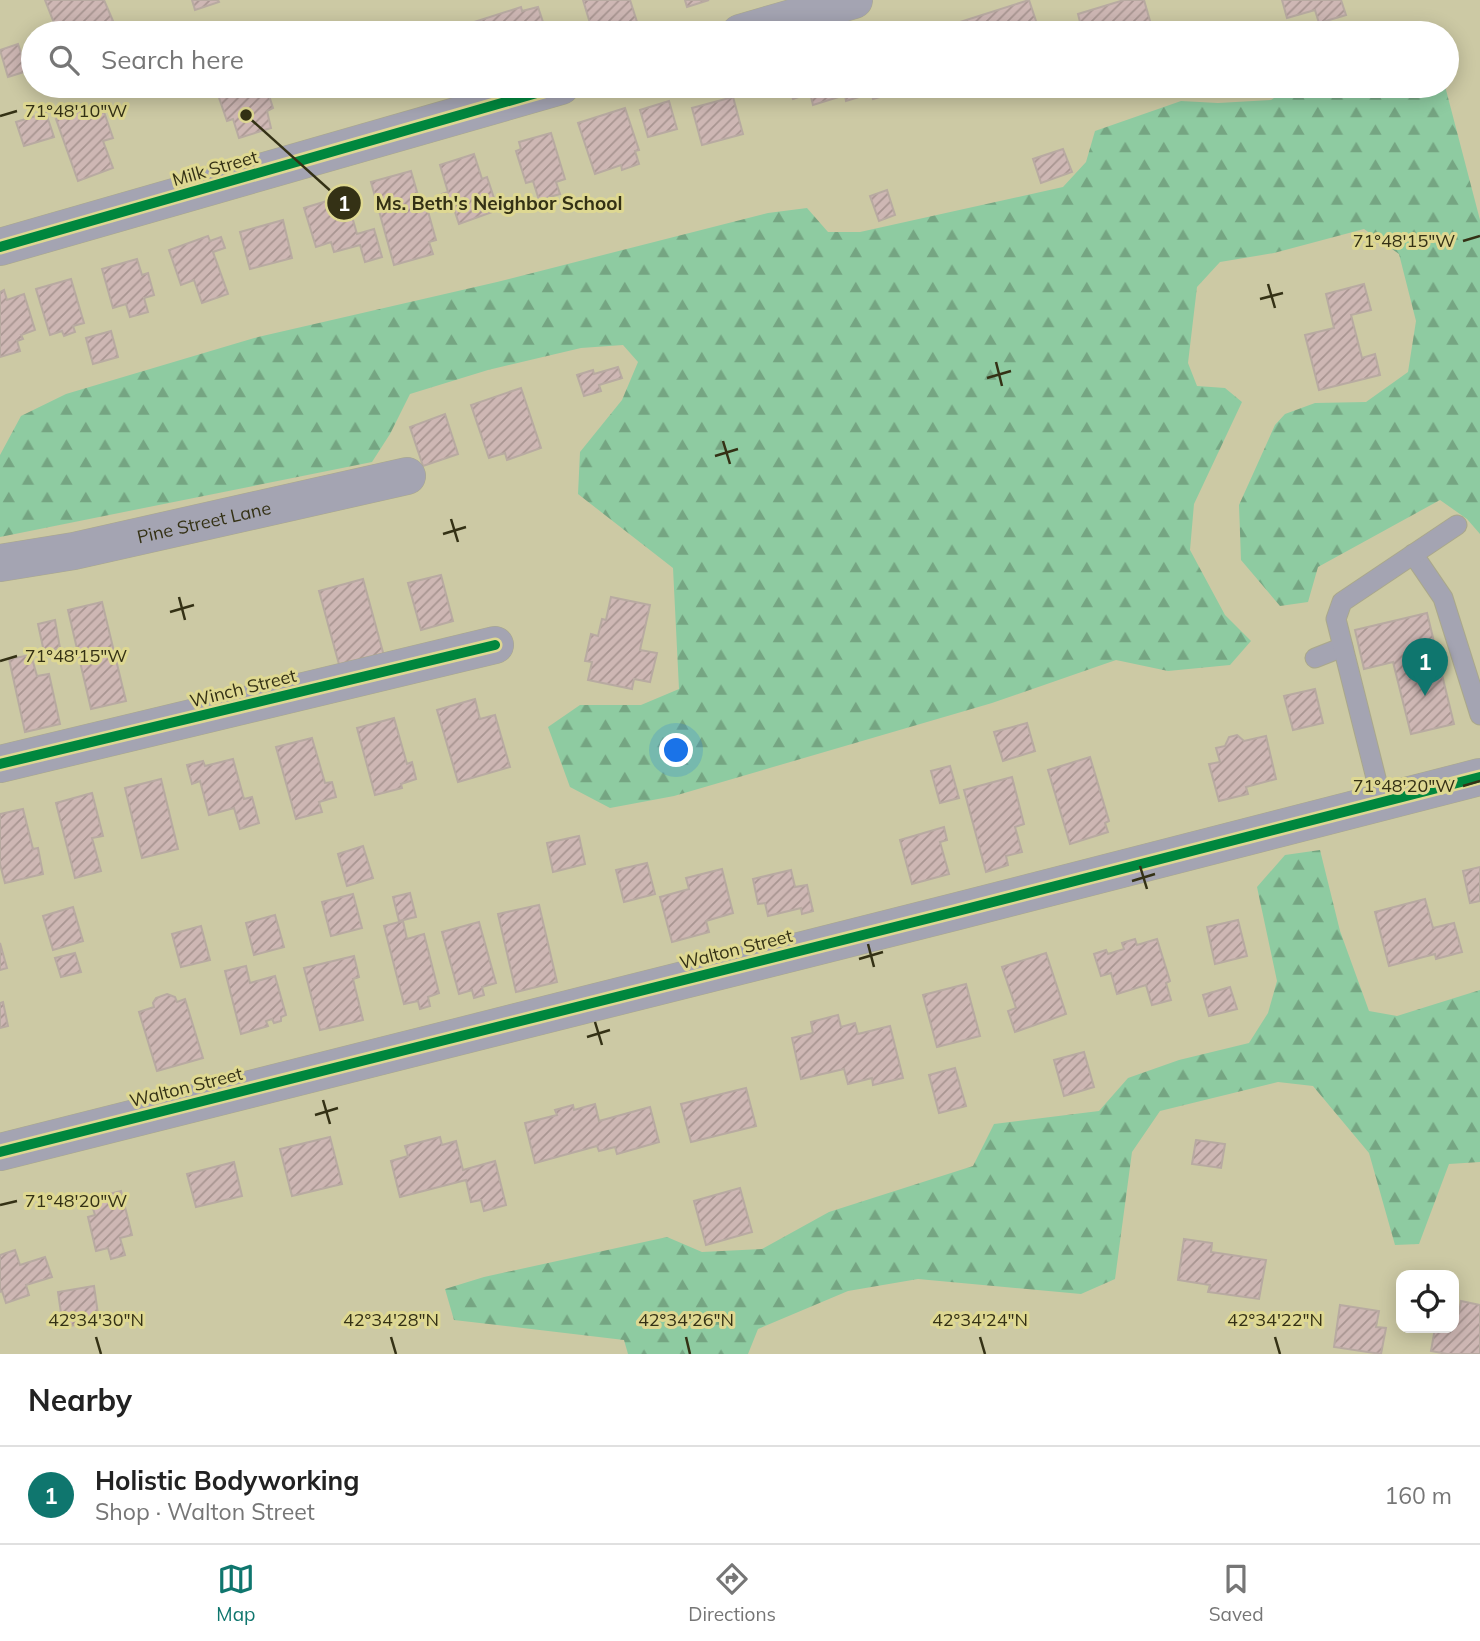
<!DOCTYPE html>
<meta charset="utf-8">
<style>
body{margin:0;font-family:Mulish,sans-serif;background:#f2f2f2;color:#222}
.controls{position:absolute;right:21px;bottom:21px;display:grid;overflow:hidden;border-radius:14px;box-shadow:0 4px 18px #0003}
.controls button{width:63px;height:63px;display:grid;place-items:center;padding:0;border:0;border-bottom:2px solid #e0e0e0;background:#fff;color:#222;font:35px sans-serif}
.you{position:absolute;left:677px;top:751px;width:24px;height:24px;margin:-18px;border:5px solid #fff;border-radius:50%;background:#1a73e8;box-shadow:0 0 0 10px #1a73e833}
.badge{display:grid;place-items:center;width:46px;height:46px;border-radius:50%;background:#0f766e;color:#fff;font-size:23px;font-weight:700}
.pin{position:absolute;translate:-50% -58px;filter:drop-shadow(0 2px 4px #0008)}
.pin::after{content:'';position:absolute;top:37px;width:24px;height:21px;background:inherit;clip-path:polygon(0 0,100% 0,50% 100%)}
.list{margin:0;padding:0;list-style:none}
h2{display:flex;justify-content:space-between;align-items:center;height:91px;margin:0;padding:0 28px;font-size:30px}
h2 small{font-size:23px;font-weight:400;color:#767676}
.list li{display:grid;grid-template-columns:46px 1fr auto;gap:21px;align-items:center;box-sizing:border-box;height:98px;padding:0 28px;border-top:2px solid #e0e0e0}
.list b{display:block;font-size:26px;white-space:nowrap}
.list p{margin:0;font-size:23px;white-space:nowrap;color:#767676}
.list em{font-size:23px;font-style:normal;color:#767676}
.icon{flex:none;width:38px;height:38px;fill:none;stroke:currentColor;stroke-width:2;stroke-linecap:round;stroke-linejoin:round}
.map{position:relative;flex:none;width:1480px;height:1354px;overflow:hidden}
.search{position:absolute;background:#fff;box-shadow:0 4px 18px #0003;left:21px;right:21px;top:21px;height:77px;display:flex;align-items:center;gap:18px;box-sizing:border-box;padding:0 24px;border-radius:38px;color:#767676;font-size:26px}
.sheet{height:189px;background:#fff}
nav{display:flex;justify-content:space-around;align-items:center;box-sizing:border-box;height:98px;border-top:2px solid #e0e0e0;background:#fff;font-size:19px;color:#767676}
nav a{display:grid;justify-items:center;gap:4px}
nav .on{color:#0f766e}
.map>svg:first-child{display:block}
.forest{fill:url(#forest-firs)}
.building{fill:url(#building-hatch);stroke:#b8aaa1;stroke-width:2}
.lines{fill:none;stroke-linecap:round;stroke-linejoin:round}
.lane-casing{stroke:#aaa88b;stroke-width:21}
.street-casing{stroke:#aaa88b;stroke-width:38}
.lane{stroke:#a4a4b2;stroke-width:19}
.street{stroke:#a4a4b2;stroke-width:37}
.cycleway-casing{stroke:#ded892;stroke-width:15}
.cycleway{stroke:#00873e;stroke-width:10}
.ticks{fill:none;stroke:#343115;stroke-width:2.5}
.labels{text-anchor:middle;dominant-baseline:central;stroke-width:6;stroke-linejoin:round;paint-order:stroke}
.street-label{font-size:18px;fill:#343115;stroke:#ded892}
.ticks-label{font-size:18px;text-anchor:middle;fill:#343115;stroke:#ded892;stroke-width:6;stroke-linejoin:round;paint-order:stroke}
.leader{fill:none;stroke:#343115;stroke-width:2.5}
.callout-dot{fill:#343115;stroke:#ded892;stroke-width:2.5}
.mark-label{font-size:21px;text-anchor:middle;font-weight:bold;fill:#fff}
.callout-label{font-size:19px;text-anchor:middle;font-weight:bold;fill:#343115;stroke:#ded892;stroke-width:6;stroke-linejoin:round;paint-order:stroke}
</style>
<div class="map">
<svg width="1480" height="1354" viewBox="0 0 1480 1354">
<defs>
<pattern id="forest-firs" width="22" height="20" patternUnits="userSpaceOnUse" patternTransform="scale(1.75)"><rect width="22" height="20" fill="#8ecba1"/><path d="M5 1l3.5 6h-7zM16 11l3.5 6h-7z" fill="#75a582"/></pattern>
<pattern id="building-hatch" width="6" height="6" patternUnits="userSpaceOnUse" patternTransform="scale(1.75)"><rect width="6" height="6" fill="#ceb7b4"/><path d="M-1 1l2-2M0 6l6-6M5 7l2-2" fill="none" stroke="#a89591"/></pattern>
</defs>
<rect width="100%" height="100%" fill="#ccc9a4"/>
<g class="forest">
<path d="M1292 86H1445L1480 220V534L1467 519 1440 500 1318 567 1308 602 1280 606 1241 560 1239 505 1275 425 1285 414 1315 403 1366 402 1408 372 1416 321 1399 254 1364 229 1274 253 1220 262 1197 287 1188 363 1197 386 1225 388 1242 402 1194 504 1190 550 1225 615 1251 641 1230 665 1168 671 1116 660 992 703 674 796 610 808 570 787 548 727 580 705H641L679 689 673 568 578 494 580 452 622 400 638 362 623 345 581 348 488 370 410 394 390 434 372 462 0 537V455L21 416 66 394 258 337 497 282 768 213 807 208 828 232H860L1063 187 1086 162 1095 131 1181 101 1218 103 1271 100Z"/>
<path d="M1320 850 1340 931 1369 1011 1397 1016 1480 990V1162L1449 1164 1419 1244 1395 1245 1369 1153 1313 1086 1278 1082 1160 1111 1132 1152 1115 1279 1081 1294 918 1279 848 1291 758 1329 748 1354H628L624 1340 454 1320 445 1289 484 1277 667 1237 702 1252 762 1249 829 1212 973 1166 994 1124 1099 1111 1128 1078 1179 1060 1249 1043 1268 1013 1277 981 1257 887 1285 855Z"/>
</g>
<g class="building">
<path d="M45 0H104L113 21 83 33H58Z"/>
<path d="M192 0H218L219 2 195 10Z"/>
<path d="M583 0H630L638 25 610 33H593Z"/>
<path d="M685 0H709L687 7Z"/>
<path d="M1029 0 1040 33H957L954 24Z"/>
<path d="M1124 0H1144L1152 28 1139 33H1079L1082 30 1078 14Z"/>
<path d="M1282 0H1341L1346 15 1319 23 1315 10 1287 18Z"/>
<path d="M521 7 522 11 538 7 543 22 526 27 528 33H467L465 25Z"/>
<path d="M1194 24 1197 33H1179L1178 28Z"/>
<path d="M18 44 27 71 8 77 0 50Z"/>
<path d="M215 86H266L273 108 267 111 271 128 239 138 233 119 227 121Z"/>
<path d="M789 86H907L908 89 873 99 872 93 846 101 845 95 813 105 810 93 793 99Z"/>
<path d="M1240 86H1274L1243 95Z"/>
<path d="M733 97 743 134 702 145 692 108Z"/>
<path d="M669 101 677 129 648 137 640 110Z"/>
<path d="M94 106 97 115 104 112 113 138 103 141 113 168 78 181 56 119Z"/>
<path d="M625 108 639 150 635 151 639 164 622 170 621 165 595 174 578 123Z"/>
<path d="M46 113 54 137 24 146 16 122Z"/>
<path d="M551 133 565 179 556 182 560 194 539 200 533 181 526 183 516 151 521 149 519 142Z"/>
<path d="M1063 149 1072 172 1041 183 1033 159Z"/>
<path d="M474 154 482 179 487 177 498 210 459 224 454 209 447 212 442 194 448 192 440 165Z"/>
<path d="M411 171 419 199 424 197 436 240 429 242 433 254 394 265 371 182Z"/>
<path d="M887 190 895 215 879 221 870 196Z"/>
<path d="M340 197 345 215 351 213 357 234 374 229 382 257 365 262 360 245 334 252 331 242 316 247 304 208Z"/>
<path d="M283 220 292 258 250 269 240 232Z"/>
<path d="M208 236 210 241 221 237 225 248 213 252 228 294 202 303 194 280 181 285 169 250Z"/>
<path d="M137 259 142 275 148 273 154 295 144 298 148 312 130 317 126 304 113 308 102 269Z"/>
<path d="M71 279 84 323 73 326 75 332 64 336 62 331 50 335 36 289Z"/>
<path d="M1364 284 1371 310 1351 315 1362 358 1375 354 1380 375 1319 390 1305 335 1334 328 1326 294Z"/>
<path d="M4 290 7 300 24 294 35 330 21 335 23 339 17 341 20 351 0 357V292Z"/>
<path d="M111 331 118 357 93 364 86 338Z"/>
<path d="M618 367 622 378 599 385 601 391 584 396 577 375 593 370 594 374Z"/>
<path d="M521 388 541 448 507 460 505 453 489 458 471 405Z"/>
<path d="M445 414 458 454 423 466 410 427Z"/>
<path d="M441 575 453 621 421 630 408 583Z"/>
<path d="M363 579 384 656 340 668 319 591Z"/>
<path d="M611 597 650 605 640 650 657 653 650 682 634 679 632 689 588 680 592 662 585 661 591 634 598 636 602 619 606 620Z"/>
<path d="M102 602 126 701 91 709 68 610Z"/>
<path d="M1427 613 1454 724 1411 734 1393 662 1364 669 1355 630Z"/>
<path d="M55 620 60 648 44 652 38 624Z"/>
<path d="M31 655 37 676 49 674 60 724 25 732 9 659Z"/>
<path d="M1315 689 1323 723 1293 730 1284 696Z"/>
<path d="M475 699 480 719 495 715 510 767 458 782 437 710Z"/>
<path d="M394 718 407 764 412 762 416 779 401 784 402 788 375 795 357 728Z"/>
<path d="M1027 723 1035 751 1003 761 994 732Z"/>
<path d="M1237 735 1244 741 1266 736 1276 779 1246 787 1248 794 1219 801 1209 764 1220 762 1216 748 1225 746 1229 737Z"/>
<path d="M312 738 325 783 332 782 336 797 319 802 322 812 296 819 276 747Z"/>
<path d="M1090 757 1109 821 1105 823 1108 832 1070 844 1048 770Z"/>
<path d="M233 759 244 799 252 797 259 823 240 829 234 808 209 815 200 781 192 784 187 765 203 761 205 766Z"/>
<path d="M950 766 959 798 940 803 931 771Z"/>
<path d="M1012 777 1024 824 1015 827 1022 852 1006 856 1008 865 986 872 964 790Z"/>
<path d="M161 779 178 849 142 858 125 788Z"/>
<path d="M92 793 103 836 92 838 101 871 75 878 56 803Z"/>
<path d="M23 809 33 849 38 848 43 874 5 883 0 864V814Z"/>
<path d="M944 827 947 840 940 842 949 874 912 884 900 840Z"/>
<path d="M579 836 585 864 553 872 547 843Z"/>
<path d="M363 846 373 878 347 886 338 854Z"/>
<path d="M647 863 655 894 624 902 616 870Z"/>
<path d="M1480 867V901L1470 903 1463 871Z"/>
<path d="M722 869 733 913 706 921 709 932 672 942 660 897 689 889 686 878Z"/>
<path d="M791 870 795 887 807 885 813 911 802 914 801 908 768 916 765 903 758 904 753 879Z"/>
<path d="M410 893 416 917 399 921 393 897Z"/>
<path d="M353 894 362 928 331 936 322 902Z"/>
<path d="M1425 899 1433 928 1454 923 1462 952 1436 959 1435 954 1389 966 1375 912Z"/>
<path d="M539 905 557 982 516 992 498 914Z"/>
<path d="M73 907 83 941 53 950 43 916Z"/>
<path d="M275 915 284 947 254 955 246 923Z"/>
<path d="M1238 920 1247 956 1215 964 1207 927Z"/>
<path d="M403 921 407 939 424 934 439 993 428 997 430 1006 420 1009 418 1001 404 1004 384 926Z"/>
<path d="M479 922 496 983 482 987 484 995 474 998 472 990 459 994 442 932Z"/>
<path d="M201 926 210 960 181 967 172 934Z"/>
<path d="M1135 939 1137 945 1157 939 1170 981 1166 983 1171 1000 1152 1005 1146 985 1117 994 1111 973 1101 976 1094 954 1106 950 1108 954 1124 949 1122 943Z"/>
<path d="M0 943 7 968 0 970Z"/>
<path d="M75 953 81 972 61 977 55 958Z"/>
<path d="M1046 953 1066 1014 1015 1032 1008 1011 1016 1008 1002 967Z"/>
<path d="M354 956 359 977 353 979 363 1020 320 1030 304 968Z"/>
<path d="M246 966 250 983 275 976 286 1015 281 1017V1021L274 1023 272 1019 266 1021 268 1026 241 1034 225 971Z"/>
<path d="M966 984 980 1036 937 1047 923 995Z"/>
<path d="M1230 987 1237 1009 1209 1016 1203 995Z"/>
<path d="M167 994 175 997 177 1002 185 999 203 1058 157 1071 139 1012 154 1007 153 1003 156 998Z"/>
<path d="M3 1002 8 1026 0 1028V1003Z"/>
<path d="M838 1015 841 1027 855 1023 858 1034 890 1026 903 1078 873 1085 872 1078 848 1084 844 1069 801 1079 792 1038 813 1033 811 1022Z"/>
<path d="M1084 1052 1094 1087 1064 1096 1054 1060Z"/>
<path d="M955 1068 966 1106 939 1113 929 1075Z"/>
<path d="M746 1088 756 1126 691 1142 681 1104Z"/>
<path d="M595 1104 599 1121 650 1107 659 1142 617 1154 615 1147 599 1151 597 1146 535 1163 525 1123 557 1115 555 1110 573 1105 574 1110Z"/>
<path d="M330 1137 342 1184 292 1196 280 1149Z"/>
<path d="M440 1137 442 1145 456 1141 463 1170 495 1161 506 1205 484 1211 481 1200 471 1202 466 1180 400 1197 391 1161 408 1156 405 1146Z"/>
<path d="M1196 1140 1225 1144 1221 1168 1192 1164Z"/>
<path d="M234 1162 242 1196 196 1207 187 1174Z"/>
<path d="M740 1188 752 1232 706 1245 694 1201Z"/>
<path d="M121 1191 132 1235 120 1238 125 1255 111 1259 108 1248 96 1251 88 1217 95 1215 90 1199Z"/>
<path d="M1184 1239 1212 1243 1211 1252 1266 1260 1259 1299 1208 1292 1210 1285 1178 1280Z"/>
<path d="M15 1250 20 1265 45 1257 52 1277 26 1285 29 1295 6 1303 2 1291 0 1292V1255Z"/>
<path d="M94 1286 99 1321 63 1327 58 1292Z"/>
<path d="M1461 1301 1480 1305V1354H1447L1431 1351 1435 1328H1454V1312L1459 1313Z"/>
<path d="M1340 1305 1379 1311 1376 1327 1386 1328 1381 1354 1334 1347Z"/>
</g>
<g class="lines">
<g class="lane-casing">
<g id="lane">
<path d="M1413 554 1443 598 1480 715"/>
<path d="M1315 658 1343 647"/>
<path d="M1382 802 1336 619 1342 602 1457 525"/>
</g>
</g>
<g class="street-casing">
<g id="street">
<path d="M740 33 854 0"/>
<path d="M0 247 561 86"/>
<path id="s1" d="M0 563 74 551 407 476"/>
<path d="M0 764 495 645"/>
<path d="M0 1152 954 912 1480 777"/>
</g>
</g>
<use href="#lane" class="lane"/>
<use href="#street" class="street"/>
<g class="cycleway-casing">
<g id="cycleway">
<path d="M0 247 561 86"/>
<path d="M0 764 495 645"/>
<path d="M0 1152 954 912 1480 777"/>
</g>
</g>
<use href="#cycleway" class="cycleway"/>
</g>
<path class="ticks" d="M0 116 17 111M1463 241 1480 236M1268 284 1275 308M1260 299 1283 293M996 362 1002 386M987 378 1011 371M723 441 730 464M715 456 738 449M451 519 458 542M443 534 466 527M179 597 185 620M170 612 194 605M0 661 17 656M1463 786 1480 781M1140 866 1147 889M1132 881 1155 874M868 944 874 967M859 959 883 952M595 1022 602 1045M587 1037 610 1030M323 1100 330 1124M315 1115 338 1108M0 1205 17 1201M96 1337 101 1354M391 1337 396 1354M686 1337 690 1354M980 1337 985 1354M1275 1337 1280 1354"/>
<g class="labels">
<g class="street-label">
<text transform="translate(215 168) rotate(-16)">Milk Street</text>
<text stroke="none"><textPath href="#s1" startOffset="208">Pine Street Lane</textPath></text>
<text transform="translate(243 688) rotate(-14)">Winch Street</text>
<text transform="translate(736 949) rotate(-14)">Walton Street</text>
<text transform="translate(186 1087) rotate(-14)">Walton Street</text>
</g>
</g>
<g class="ticks-label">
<text x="76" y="117">71°48'10"W</text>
<text x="1404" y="247">71°48'15"W</text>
<text x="76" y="662">71°48'15"W</text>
<text x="1404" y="792">71°48'20"W</text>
<text x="76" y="1207">71°48'20"W</text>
<text x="96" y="1326">42°34'30"N</text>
<text x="391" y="1326">42°34'28"N</text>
<text x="686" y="1326">42°34'26"N</text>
<text x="980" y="1326">42°34'24"N</text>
<text x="1275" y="1326">42°34'22"N</text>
</g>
<path class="leader" d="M246 115L344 203"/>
<g class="callout-dot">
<circle cx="246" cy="115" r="7"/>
<circle cx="344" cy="203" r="18"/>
</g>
<g class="mark-label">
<text x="344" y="211">1</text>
</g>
<g class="callout-label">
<text x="499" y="210">Ms. Beth's Neighbor School</text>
</g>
</svg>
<div class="controls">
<button><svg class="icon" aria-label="locate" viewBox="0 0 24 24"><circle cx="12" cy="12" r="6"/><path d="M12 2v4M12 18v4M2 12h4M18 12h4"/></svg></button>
</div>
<div class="you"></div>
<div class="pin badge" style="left:1425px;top:696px">1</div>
<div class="search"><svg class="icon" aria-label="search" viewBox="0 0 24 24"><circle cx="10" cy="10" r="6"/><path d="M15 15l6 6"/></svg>Search here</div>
</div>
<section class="sheet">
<h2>Nearby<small></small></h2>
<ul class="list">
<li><span class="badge">1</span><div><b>Holistic Bodyworking</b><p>Shop · Walton Street</p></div><em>160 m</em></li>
</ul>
</section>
<nav>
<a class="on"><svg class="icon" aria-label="map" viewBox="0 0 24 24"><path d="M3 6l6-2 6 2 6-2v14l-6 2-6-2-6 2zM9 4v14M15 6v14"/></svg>Map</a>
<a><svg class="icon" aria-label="directions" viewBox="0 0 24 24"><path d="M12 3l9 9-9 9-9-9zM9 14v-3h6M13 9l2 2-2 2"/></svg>Directions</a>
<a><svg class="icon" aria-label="saved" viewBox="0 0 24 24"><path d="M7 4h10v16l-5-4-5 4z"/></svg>Saved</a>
</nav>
